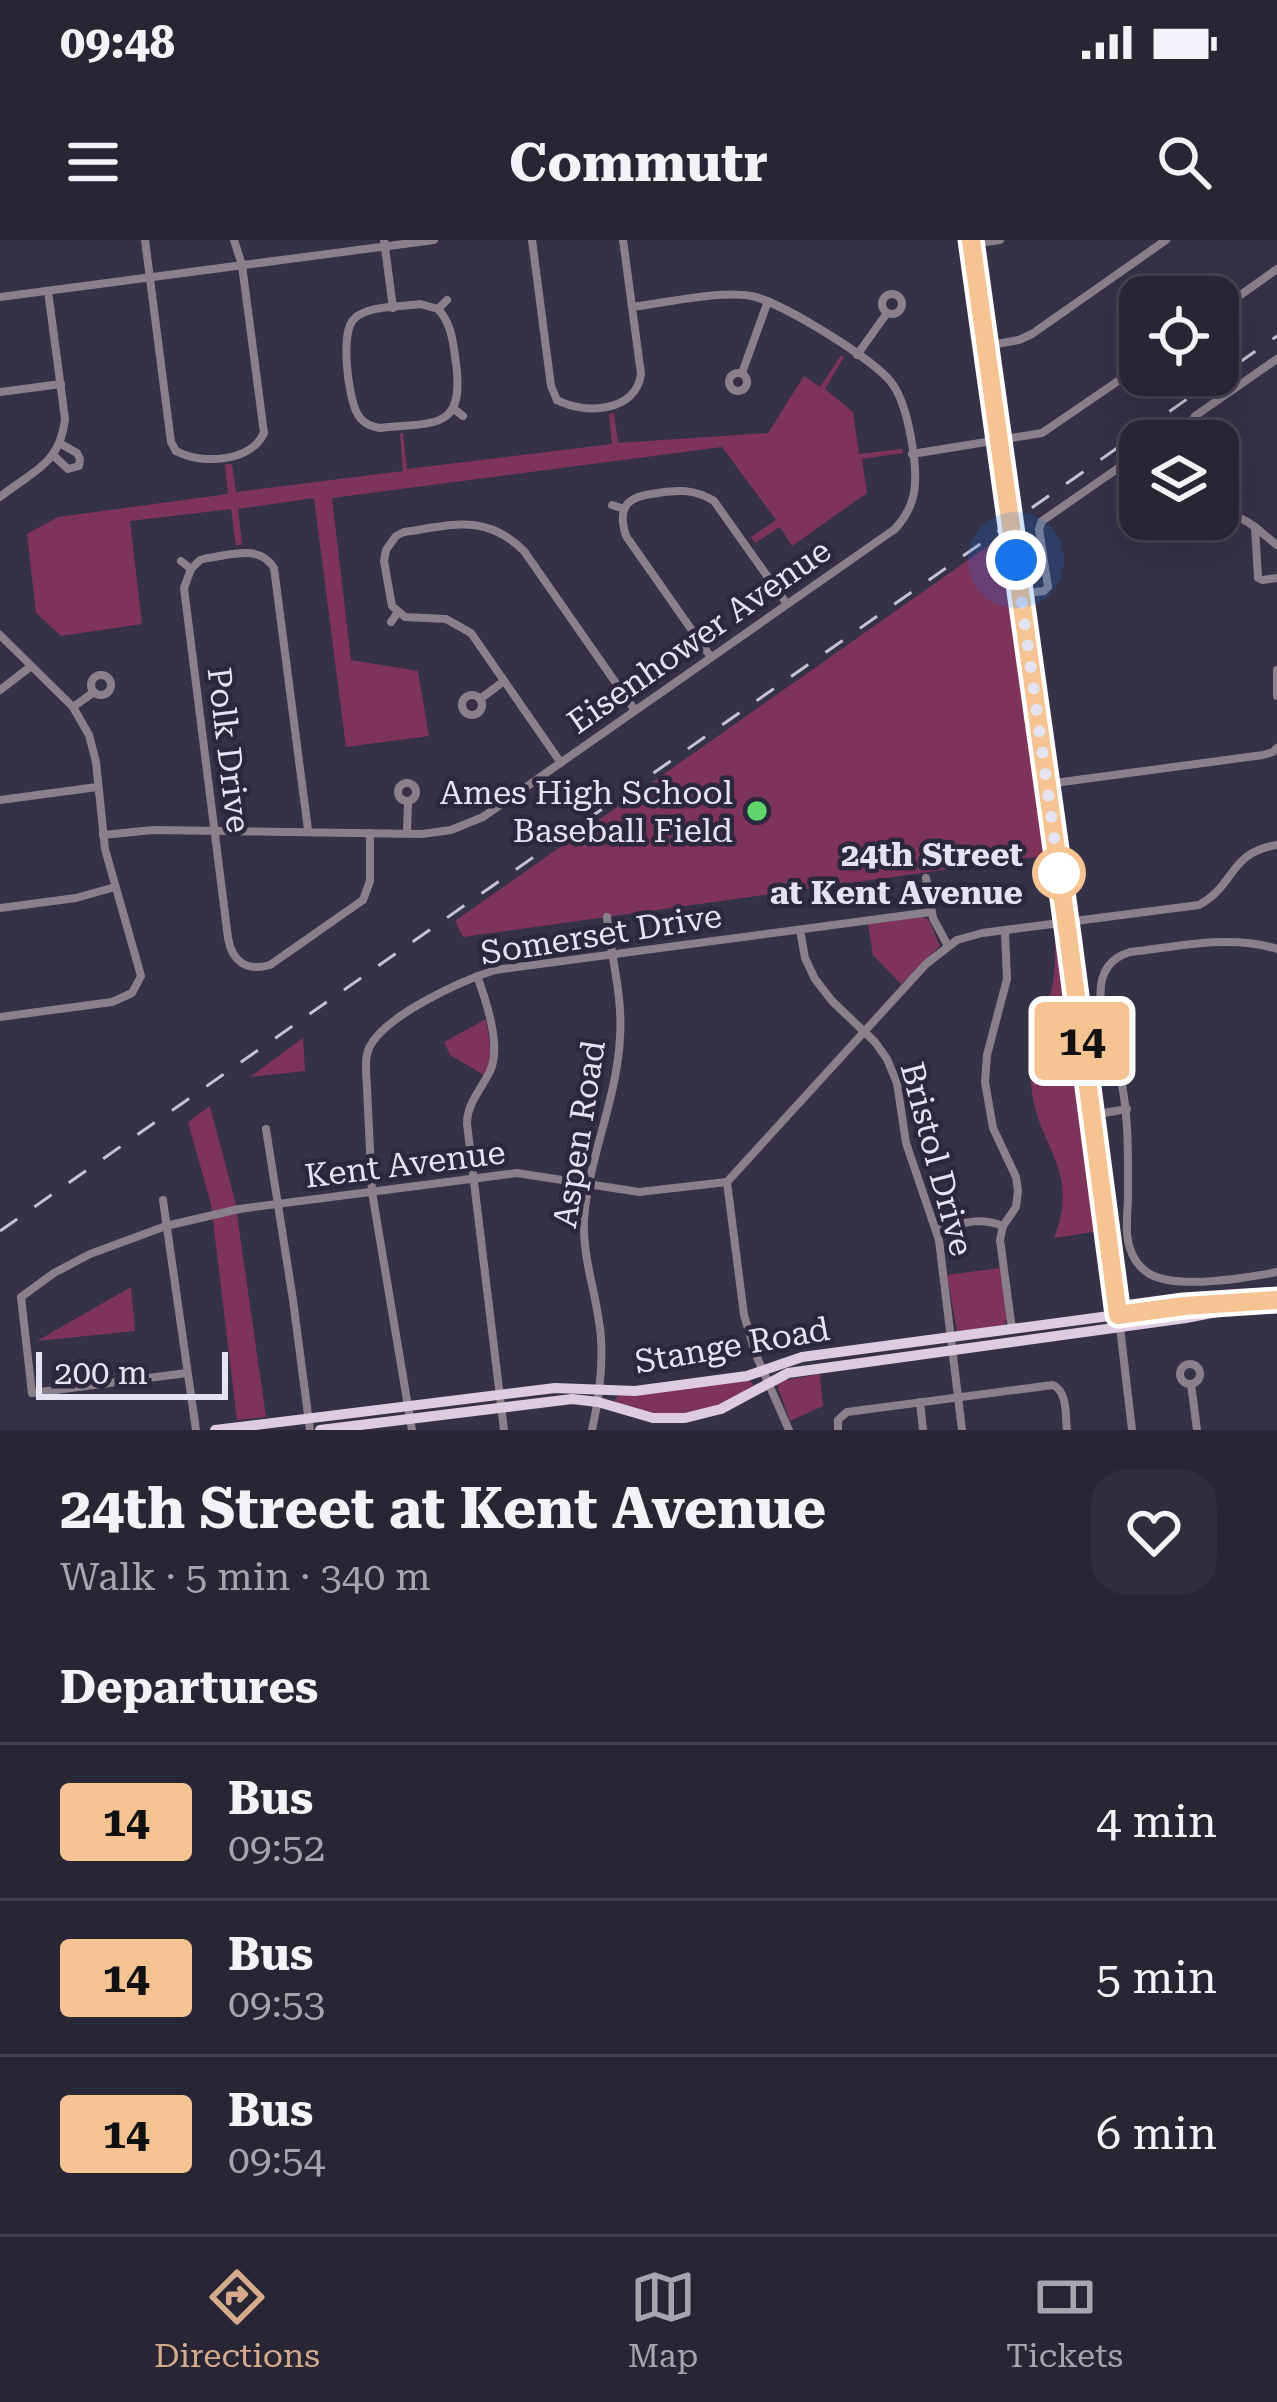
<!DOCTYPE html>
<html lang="en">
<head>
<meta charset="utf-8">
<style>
  body { margin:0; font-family:"Roboto Serif",serif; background:#302d3d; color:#f1f3f6; height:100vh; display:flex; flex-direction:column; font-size:45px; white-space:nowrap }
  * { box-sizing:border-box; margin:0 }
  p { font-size:39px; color:#a5a5ad }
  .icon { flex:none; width:66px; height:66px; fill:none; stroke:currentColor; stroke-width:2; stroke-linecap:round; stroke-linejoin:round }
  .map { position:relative; height:1190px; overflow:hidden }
  .sheet { display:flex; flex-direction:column; background:#282535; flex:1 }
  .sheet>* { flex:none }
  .badge { padding:0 24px; border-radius:9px; font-size:42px; line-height:78px }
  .controls { position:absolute; left:1119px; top:36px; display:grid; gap:24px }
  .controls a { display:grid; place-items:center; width:120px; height:120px; border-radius:24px; background:#282535; box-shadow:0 12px 48px #0002,0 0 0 3px #444250; font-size:60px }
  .scale { position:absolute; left:36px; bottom:30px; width:192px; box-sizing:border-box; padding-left:12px; border:6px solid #e5e3f1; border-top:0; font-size:33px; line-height:42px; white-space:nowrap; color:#e5e3f1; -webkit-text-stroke:9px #2b273c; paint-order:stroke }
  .you { position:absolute; width:60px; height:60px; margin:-30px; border:9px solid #fff; border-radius:50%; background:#1a73e8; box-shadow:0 0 0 18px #1a73e833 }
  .map>.badge { position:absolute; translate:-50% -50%; box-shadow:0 0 0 6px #fff }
  h2 { padding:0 60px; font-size:45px; line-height:108px }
  .round { display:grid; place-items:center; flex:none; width:126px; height:126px; border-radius:36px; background:#302d3d }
  .summary { display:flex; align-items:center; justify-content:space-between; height:204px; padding:0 60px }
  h1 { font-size:57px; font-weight:700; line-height:90px }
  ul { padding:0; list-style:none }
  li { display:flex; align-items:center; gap:36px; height:156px; padding:0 60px; border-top:3px solid #444250 }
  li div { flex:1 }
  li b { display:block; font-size:45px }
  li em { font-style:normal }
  li .badge { min-width:132px; font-weight:700; text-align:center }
  .status { display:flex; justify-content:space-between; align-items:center; height:84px; padding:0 60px; background:#282535; direction:ltr }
  .status svg { height:33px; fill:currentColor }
  header { display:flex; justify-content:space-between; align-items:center; height:156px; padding:0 60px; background:#282535; font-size:54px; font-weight:700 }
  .tab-bar { display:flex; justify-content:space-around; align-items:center; height:168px; border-top:3px solid #444250; background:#282535; font-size:33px; color:#a5a5ad }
  .tab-bar a { display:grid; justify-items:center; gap:6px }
  .tab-bar .current { color:#d6ab8b }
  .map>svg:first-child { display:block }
  .green { fill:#7e345a }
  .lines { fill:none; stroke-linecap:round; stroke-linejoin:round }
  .minor { stroke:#89808a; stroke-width:8 }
  .major { stroke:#ddcce0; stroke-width:10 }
  .rail { stroke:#c5c2d2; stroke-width:3; stroke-dasharray:21 21; stroke-linecap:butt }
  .line-casing { stroke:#fff; stroke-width:27 }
  .line { stroke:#f6c492; stroke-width:18 }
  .walk { stroke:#e5e3f1; stroke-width:12; stroke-dasharray:0 21.6 }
  .poi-dot { fill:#5fd56b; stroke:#2b273c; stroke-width:4.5 }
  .stop-dot { fill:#fff; stroke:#f6c492; stroke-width:6 }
  .labels { text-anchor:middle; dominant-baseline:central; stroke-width:9; stroke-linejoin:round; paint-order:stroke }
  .street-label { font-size:33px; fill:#e5e3f1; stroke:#2b273c }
  .poi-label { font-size:33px; fill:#e5e3f1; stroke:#2b273c; text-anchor:end }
  .stop-label { font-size:33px; font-weight:bold; fill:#e5e3f1; stroke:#2b273c; text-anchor:end }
</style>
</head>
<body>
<div class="status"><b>09:48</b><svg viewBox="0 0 49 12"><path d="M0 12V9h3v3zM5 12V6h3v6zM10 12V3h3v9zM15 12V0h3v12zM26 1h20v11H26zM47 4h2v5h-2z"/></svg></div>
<header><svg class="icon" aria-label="menu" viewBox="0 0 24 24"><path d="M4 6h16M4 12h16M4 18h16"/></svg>Commutr<svg class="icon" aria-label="search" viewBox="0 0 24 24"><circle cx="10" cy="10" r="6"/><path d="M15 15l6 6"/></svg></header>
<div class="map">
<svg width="1277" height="1190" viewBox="0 0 1277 1190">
  <rect width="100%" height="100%" fill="#353147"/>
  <g class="green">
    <polygon points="841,115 844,117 825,149 853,172 859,214 902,209 903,213 862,219 867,253 792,306 780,287 755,303 751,297 776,280 722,207 332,258 351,420 418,431 429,496 346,507 314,258 238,269 242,304 236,306 231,269 130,281 142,384 61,396 36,373 27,294 58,277 228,254 225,224 232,224 236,252 403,231 400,194 403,193 407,229 612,204 609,174 614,173 618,203 768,193 804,136 820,147"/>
    <polygon points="1005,294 1050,615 463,697 455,681"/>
    <polygon points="922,677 929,680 940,706 901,744 873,715 868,684"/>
    <path d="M 1060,693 L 1100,991 L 1054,998 C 1082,927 1035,906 1031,843 C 1029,808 1048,775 1053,741 C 1056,726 1055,709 1055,694 Z"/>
    <polygon points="486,779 492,818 484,835 450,815 444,802"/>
    <polygon points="303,798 305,831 250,837"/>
    <polygon points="210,866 235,961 266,1177 237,1180 211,964 188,882"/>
    <polygon points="1000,1028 1007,1079 1004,1087 957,1091 947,1035"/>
    <polygon points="131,1047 135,1091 37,1101"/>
    <polygon points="820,1134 823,1166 790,1181 777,1145 784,1138 786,1140"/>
    <path d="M 749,1140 L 754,1145 C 714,1177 659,1183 614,1161 L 618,1156 Z"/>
  </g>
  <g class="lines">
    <g class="minor">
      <polyline points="145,0 171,202 176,211"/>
      <polyline points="384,0 393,68"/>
      <polyline points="532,0 551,146 557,160"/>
      <polyline points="971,4 1000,0"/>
      <circle cx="892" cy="64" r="10"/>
      <polyline points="0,57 434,0"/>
      <path d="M 420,64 L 438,69 C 452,84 453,103 456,123 C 465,191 435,182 380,188 C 370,186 362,183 357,173 C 348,156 340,92 354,79 C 368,65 401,67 420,64 Z"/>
      <polyline points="438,69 447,60"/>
      <polyline points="1218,71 1277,29"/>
      <polyline points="986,106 1019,100 1032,94 1166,0"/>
      <polyline points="857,115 887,73"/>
      <circle cx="738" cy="142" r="9"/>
      <polyline points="742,133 768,61"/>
      <polyline points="0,152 61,144"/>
      <path d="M 557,160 C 585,175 636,172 641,134 L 623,0"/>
      <polyline points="454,169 463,176"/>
      <polyline points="1187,201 1190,184 1195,176 1277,119"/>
      <path d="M 176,211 C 202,225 251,222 264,193 L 242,25 L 234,0"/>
      <polyline points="912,214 1042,193 1140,126"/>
      <polyline points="53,215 68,229 79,226 80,219 77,213 61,204"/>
      <path d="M 0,257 C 32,231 60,225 65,179 L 48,51"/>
      <polyline points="612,265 624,269"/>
      <path d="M 1218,274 C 1247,275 1255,288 1277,305"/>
      <polyline points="1176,279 1176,288 1181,293 1200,288 1204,279"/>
      <polyline points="1255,287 1258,338 1262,340 1277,338"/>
      <polyline points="181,321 191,329"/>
      <path d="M 191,329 L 184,348 L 228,698 C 232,721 246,732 270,725 L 363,660 L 370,641 L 370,593"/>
      <path d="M 191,329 L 200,320 L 207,318 C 232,315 259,304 274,328 L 308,590"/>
      <polyline points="1020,354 1044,351 1048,347 1039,289 1042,281 1140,213"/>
      <polyline points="391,382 398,372"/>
      <polyline points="0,395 73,467 89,495 96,522 105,609 141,736 132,753 112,762 0,777"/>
      <path d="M 710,416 L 626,296 C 616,265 629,256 658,253 C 680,250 695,249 714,261 L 787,364"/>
      <polyline points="1277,430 1277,456"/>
      <circle cx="101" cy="445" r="10"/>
      <polyline points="0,450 30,427"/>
      <circle cx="472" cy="465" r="10"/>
      <polyline points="480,459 504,441"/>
      <polyline points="73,467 94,452"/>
      <path d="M 561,523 L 471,393 L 446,379 L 405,377 L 392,366 L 384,321 L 386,310 L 396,296 L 404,292 C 452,285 486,273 524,311 L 634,469"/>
      <circle cx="407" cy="552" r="9"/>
      <polyline points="1047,544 1263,515 1273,512 1277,508"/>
      <polyline points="0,560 97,547"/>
      <polyline points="407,593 408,562"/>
      <path d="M 103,595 L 153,590 L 422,594 L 451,590 L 483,577 L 895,289 C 904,279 910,270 913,257 C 920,231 908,163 891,142 C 873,119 780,61 751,56 C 720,50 665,63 632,67"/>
      <polyline points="926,638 933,678 948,706"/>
      <polyline points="0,668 76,658 115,647"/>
      <polyline points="800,690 805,718 815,739 832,761 875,802 887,819 897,843 906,903 939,1000 962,1190"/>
      <polyline points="1005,691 1007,739 987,815 985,842 993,888 1016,937 1018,951 1016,967 1003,986 1000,1000 1012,1089"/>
      <path d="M 1277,709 C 1230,694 1178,707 1130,712 C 1076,728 1111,798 1120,835 C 1129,875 1128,915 1128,956 C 1128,973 1124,995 1131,1011 C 1134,1020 1141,1028 1148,1033 C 1175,1050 1246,1038 1277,1032"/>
      <path d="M 477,736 C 486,760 502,807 490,831 C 481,850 467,863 467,884 L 504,1190"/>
      <polyline points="1092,875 1127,869"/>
      <polyline points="266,889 293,1060 310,1190"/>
      <polyline points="727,942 744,1075 756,1115 789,1190"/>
      <polyline points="163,960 196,1190"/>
      <path d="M 936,990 C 962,984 977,976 1003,986"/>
      <polyline points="1120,1087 1132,1190"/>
      <circle cx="1190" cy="1134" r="10"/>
      <path d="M 187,1133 L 32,1153 L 21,1057 L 54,1033 L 90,1014 L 166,986 L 239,969 L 517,933 L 639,952 L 727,942 L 926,724 L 957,700 L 982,693 L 1199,665 C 1235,646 1229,612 1277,605"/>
      <polyline points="1191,1144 1197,1190"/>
      <polyline points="920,1162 923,1190"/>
      <path d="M 412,1190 L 372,952 L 366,828 C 366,820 366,816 369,808 C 385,775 461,741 495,730 L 931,672"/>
      <path d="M 592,1190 C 599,1159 603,1129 601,1098 C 598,1057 582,1020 584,979 C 588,919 617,860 620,797 C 623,758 611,716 607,677"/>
      <path d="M 838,1190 L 838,1180 L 847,1172 L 1053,1145 C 1068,1152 1065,1175 1067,1190"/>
    </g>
    <g class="major">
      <polyline points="970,0 1068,695 1120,1087"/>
      <polyline points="215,1190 555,1148 635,1151 747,1136 802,1117 1184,1066 1259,1063"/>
      <polyline points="320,1190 572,1159 598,1162 653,1178 685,1178 721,1169 788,1133 1186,1078 1227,1070"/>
    </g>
    <polyline class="rail" points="0,991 1277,96"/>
  </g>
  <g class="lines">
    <defs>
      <polyline id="line" points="971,0 1068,695 1118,1075 1184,1066 1277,1060"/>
    </defs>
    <use href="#line" class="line-casing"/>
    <use href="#line" class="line"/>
    <polyline class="walk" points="1016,320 1059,633"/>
  </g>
  <circle class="poi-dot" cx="757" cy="571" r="12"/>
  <circle class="stop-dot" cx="1059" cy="633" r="24"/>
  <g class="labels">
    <g class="street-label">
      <text transform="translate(699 396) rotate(-35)">Eisenhower Avenue</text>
      <text transform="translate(229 510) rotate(83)">Polk Drive</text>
      <text transform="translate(601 694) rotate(-9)">Somerset Drive</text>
      <text transform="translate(579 894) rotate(-81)">Aspen Road</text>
      <text transform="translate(937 919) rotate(75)">Bristol Drive</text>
      <text transform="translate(405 924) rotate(-7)">Kent Avenue</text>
      <text transform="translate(732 1105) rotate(-10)">Stange Road</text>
    </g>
    <g class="poi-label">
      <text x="733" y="552">Ames High School<tspan x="733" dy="38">Baseball Field</tspan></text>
    </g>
    <g class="stop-label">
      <text x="1023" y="614">24th Street<tspan x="1023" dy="38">at Kent Avenue</tspan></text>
    </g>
  </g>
</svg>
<div class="controls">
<a><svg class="icon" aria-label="locate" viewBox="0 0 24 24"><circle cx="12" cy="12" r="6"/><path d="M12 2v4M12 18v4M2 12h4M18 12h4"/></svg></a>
<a><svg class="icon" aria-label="layers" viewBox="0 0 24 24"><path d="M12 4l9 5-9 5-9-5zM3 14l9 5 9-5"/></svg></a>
</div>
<div class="scale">200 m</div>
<div class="you" style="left:1016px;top:320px"></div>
<b class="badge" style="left:1082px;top:801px;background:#f6c492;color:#111">14</b>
</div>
<section class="sheet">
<div class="summary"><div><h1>24th Street at Kent Avenue</h1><p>Walk · 5 min · 340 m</p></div><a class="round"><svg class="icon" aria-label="heart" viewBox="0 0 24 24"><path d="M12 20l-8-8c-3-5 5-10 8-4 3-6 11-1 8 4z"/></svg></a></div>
<h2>Departures</h2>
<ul>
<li><span class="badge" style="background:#f6c492;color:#111">14</span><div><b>Bus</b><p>09:52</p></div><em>4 min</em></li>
<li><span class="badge" style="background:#f6c492;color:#111">14</span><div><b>Bus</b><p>09:53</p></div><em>5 min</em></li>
<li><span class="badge" style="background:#f6c492;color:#111">14</span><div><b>Bus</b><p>09:54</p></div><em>6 min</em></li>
</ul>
</section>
<nav class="tab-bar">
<a class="current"><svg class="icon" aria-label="directions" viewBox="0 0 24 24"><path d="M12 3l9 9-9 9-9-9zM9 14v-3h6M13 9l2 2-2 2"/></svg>Directions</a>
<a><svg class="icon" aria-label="map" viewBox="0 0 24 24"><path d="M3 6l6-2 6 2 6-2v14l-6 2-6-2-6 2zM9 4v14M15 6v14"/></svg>Map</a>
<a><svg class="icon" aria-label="tickets" viewBox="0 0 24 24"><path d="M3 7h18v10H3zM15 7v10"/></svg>Tickets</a>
</nav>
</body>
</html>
